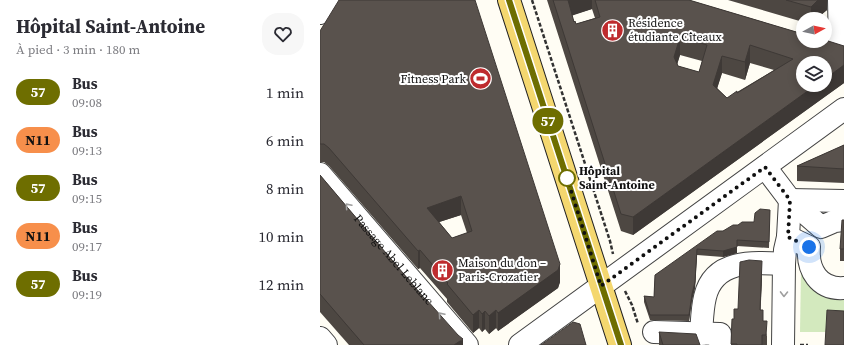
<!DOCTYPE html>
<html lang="fr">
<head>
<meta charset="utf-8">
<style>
  body { margin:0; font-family:"Source Serif 4",serif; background:#f7f7f7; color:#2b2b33; height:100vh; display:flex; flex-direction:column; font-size:15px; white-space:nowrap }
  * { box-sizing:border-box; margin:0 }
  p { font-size:13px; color:#7c7c81 }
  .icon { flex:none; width:22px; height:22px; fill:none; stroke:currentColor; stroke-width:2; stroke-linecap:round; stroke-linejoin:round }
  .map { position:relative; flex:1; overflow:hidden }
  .panel { display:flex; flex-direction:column; background:#fff; width:320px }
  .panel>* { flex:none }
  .badge { padding:0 8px; border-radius:13px; font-size:14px; line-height:26px }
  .needle { width:26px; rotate:82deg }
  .tools { position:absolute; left:476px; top:12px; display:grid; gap:8px }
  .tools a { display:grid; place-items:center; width:36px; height:36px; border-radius:50%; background:#fff; box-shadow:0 2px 10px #0003; font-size:20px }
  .you { position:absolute; width:20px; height:20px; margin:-10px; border:3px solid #fff; border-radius:50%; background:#1a73e8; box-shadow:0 0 0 6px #1a73e833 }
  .map>.badge { position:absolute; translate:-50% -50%; box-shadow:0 0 0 2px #fff }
  .round { display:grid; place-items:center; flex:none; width:42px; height:42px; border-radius:16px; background:#f7f7f7 }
  .overview { display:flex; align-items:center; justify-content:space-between; height:68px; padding:0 16px }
  h1 { font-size:19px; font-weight:700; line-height:30px }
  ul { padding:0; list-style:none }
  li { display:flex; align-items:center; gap:12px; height:48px; padding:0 16px }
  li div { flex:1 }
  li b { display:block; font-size:15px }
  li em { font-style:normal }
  li .badge { min-width:44px; font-weight:700; text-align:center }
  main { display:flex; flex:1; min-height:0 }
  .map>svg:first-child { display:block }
  .green { fill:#d3e9be }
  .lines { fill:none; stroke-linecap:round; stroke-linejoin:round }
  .minor-casing { stroke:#434343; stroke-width:24 }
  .major-casing { stroke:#212121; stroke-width:24 }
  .path { stroke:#323232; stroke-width:2.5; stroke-dasharray:4 2; stroke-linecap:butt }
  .minor { stroke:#fff; stroke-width:22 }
  .major { stroke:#f4d76f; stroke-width:22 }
  .wall { fill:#4d4742; fill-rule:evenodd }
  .shaded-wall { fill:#3e3936 }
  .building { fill:#59524d; stroke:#3e3936; fill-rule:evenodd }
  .oneway { stroke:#9f9f9f }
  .line-casing { stroke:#fff; stroke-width:9 }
  .line { stroke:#6e6e00; stroke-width:6 }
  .walk { stroke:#101010; stroke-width:4; stroke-dasharray:0 7.2 }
  .stop-dot { fill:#fff; stroke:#6e6e00; stroke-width:2 }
  .labels { text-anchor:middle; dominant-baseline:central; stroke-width:4; stroke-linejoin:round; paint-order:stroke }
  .poi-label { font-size:12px; fill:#101010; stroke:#fff; text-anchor:start }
  .stop-label { font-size:12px; font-weight:bold; fill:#101010; stroke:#fff; text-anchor:start }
  .street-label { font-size:12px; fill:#101010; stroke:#fff }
</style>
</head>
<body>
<main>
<section class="panel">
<div class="overview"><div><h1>Hôpital Saint-Antoine</h1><p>À pied · 3 min · 180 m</p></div><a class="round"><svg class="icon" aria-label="heart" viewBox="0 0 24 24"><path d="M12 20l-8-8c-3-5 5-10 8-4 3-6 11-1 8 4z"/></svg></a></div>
<ul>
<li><span class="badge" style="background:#6e6e00;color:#fff">57</span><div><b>Bus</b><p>09:08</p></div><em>1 min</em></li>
<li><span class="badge" style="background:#f78f4b;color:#111">N11</span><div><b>Bus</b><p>09:13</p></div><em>6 min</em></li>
<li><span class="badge" style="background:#6e6e00;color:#fff">57</span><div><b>Bus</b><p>09:15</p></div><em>8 min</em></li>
<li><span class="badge" style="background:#f78f4b;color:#111">N11</span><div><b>Bus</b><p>09:17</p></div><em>10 min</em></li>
<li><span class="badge" style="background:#6e6e00;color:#fff">57</span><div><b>Bus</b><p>09:19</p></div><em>12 min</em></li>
</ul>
</section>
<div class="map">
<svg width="524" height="345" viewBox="0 0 524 345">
  <rect width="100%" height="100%" fill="#fffdf4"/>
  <polygon class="green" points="481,270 524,295 524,332 480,332"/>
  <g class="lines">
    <defs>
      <g id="minor">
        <polyline points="519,0 520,48"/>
        <polyline points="0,13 8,0"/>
        <polyline points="445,167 470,200 501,227 515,221 524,220"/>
        <path id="s1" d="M 0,174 L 147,345"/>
        <polyline points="470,200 524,201"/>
        <path d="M 468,237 L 489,247 C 487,270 499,290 524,288"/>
        <polyline points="334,332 400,334 400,345"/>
        <path d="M 381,334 C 382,322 382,309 385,297 C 394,259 433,262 464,264"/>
        <polyline points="0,338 6,345"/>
        <polyline points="200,345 524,109"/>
        <polyline points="463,345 464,264 465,250 468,237 470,200"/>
      </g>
      <polyline id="major" points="189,0 300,345"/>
    </defs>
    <use href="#minor" class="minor-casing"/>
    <use href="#major" class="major-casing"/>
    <g class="path">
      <polyline points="212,0 290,241 293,254"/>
      <polyline points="305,291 312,305 318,324"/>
      <polyline points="480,345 488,345"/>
    </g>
    <use href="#minor" class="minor"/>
    <use href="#major" class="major"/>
  </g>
  <g class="wall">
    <path d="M 227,0 L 369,0 L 524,46 L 524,83 L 313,235 L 301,231 ZM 272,9 L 275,18 L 256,24 L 254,22 L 252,15 ZM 360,55 L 382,61 L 379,72 L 358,66 L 357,64 ZM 430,63 L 454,70 L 407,98 L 397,88 L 402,73 L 425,80 Z"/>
    <polygon points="408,0 507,0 507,10 496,19 483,19 483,22"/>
    <path d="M 0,31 L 240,282 L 238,288 L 178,331 L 176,328 L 169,334 L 165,329 L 162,332 L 159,328 L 153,333 L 127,302 L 127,299 L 100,268 L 98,269 L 9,166 L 4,162 L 0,162 ZM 141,215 L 147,233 L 132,238 L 119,222 Z"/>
    <polygon points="524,145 524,183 477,181 477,166"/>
    <polygon points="0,175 143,345 29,345 0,312"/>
    <polygon points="450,210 449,248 417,246 417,253 403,257 377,255 375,288 372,300 369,321 330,320 324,302 324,296 334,297 335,275 403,231 418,225 434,222"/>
    <polygon points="524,220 524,261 520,261 520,249"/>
    <polygon points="442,277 440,310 447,336 447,345 411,345 412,319 414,319 418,309"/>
    <polygon points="339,332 380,345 339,345"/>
  </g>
  <g class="shaded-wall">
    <polygon points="248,0 272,0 272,9 248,17"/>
    <polygon points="498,0 507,0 507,10 496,19 491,19 491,7"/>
    <polygon points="360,37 360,55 354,75 354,57"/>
    <polygon points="430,45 430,63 425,80 425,62"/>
    <polygon points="402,56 402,73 393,102 393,85"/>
    <polygon points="524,65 524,83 313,235 313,217 496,85 505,85 505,79"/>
    <polygon points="141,196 141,215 107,226 107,208"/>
    <polygon points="417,240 417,253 403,257 403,251"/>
    <polygon points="377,249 375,288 372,300 369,321 369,315"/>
    <polygon points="100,250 100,268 98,269 98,251"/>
    <polygon points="442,261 442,277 440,326 440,310"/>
    <polygon points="240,264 240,282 238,288 178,331 178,313"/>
    <polygon points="159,310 159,328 153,333 153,315"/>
    <polygon points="176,310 176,328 169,334 169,316"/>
    <polygon points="165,311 165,329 162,332 162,314"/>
    <polygon points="143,339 143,345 134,345"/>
  </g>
  <g class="building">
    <path d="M 19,0 L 155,0 L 240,264 L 238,270 L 178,313 L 176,310 L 169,316 L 165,311 L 162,314 L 159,310 L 153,315 L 127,284 L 128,283 L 100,250 L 98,251 L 9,148 L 4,144 L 0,144 L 0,31 ZM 141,196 L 152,231 L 132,238 L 107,208 Z"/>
    <path d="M 233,0 L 248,0 L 254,22 L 255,21 L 256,24 L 280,17 L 275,0 L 369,0 L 483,34 L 483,41 L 505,41 L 505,40 L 524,46 L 524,65 L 505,79 L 505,63 L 483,63 L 483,85 L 496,85 L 313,217 L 301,214 ZM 360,37 L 387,45 L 379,72 L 358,66 L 354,57 ZM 430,45 L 473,59 L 417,93 L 417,91 L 407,98 L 393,85 L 402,56 L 425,62 Z"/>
    <polygon points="466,0 498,0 491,7"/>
    <polygon points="524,145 524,169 477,166"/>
    <polygon points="0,175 105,299 106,299 138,335 143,339 134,345 44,345 0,294"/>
    <polygon points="440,209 450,210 449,242 417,240 417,247 403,251 377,249 375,282 372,294 369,315 330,315 324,296 334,297 335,275 397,231 403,231 413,225 418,225 422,222 434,222 435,213"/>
    <polygon points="522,220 524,220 524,249 520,249"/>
    <polygon points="429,260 442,261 440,310 443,310 443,321 447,321 446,335 442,335 442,345 417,345 417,344 411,344 412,319 414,319 414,309 418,309 420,262"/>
    <polygon points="507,310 524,311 524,345 505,345"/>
    <polygon points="253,322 260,324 266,345 221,345"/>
    <polygon points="339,332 376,334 380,345 343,345"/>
  </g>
  <defs><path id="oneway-chevron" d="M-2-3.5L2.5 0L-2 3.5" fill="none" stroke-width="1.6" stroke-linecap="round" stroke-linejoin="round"/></defs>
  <g class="oneway">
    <use href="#oneway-chevron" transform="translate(28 206) rotate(-131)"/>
    <use href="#oneway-chevron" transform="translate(464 294) rotate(91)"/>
    <use href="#oneway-chevron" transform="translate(121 315) rotate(-131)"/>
  </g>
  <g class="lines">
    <defs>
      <polyline id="line" points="189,0 301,345"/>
    </defs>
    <use href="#line" class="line-casing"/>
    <use href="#line" class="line"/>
    <polyline class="walk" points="247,178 281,286 445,167 470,200 468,237 489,247"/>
  </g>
  <defs>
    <symbol id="building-disc" viewBox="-11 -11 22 22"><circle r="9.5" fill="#be2b2e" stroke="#fff"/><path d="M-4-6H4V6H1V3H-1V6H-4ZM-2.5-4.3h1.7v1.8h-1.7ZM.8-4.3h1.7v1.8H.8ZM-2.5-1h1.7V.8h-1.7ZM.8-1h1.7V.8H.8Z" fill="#fff"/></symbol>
    <symbol id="stadium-disc" viewBox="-11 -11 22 22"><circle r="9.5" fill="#be2b2e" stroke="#fff"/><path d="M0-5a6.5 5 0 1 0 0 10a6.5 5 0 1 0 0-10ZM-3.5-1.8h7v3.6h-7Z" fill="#fff"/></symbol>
  </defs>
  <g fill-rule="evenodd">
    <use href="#building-disc" x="280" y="18" width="25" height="25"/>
    <use href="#stadium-disc" x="148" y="66" width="25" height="25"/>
    <use href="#building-disc" x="110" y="258" width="25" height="25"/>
  </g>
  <circle class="stop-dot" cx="247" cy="178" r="8"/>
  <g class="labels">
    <g class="poi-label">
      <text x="308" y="23">Résidence<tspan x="308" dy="14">étudiante Cîteaux</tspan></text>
      <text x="146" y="79" text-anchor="end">Fitness Park</text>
      <text x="138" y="263">Maison du don –<tspan x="138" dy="14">Paris-Crozatier</tspan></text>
    </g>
    <g class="stop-label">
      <text x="259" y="171">Hôpital<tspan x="259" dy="14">Saint-Antoine</tspan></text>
    </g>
    <g class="street-label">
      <text stroke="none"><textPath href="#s1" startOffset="113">Passage Abel Leblanc</textPath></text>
    </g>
  </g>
</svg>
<div class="tools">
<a><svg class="needle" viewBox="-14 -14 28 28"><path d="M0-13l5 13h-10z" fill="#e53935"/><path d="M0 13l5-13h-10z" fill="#7c7c81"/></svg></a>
<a><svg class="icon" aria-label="layers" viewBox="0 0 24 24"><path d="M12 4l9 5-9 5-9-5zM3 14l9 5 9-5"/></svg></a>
</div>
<div class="you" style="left:489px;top:247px"></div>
<b class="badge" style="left:228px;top:121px;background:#6e6e00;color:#fff">57</b>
</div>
</main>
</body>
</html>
